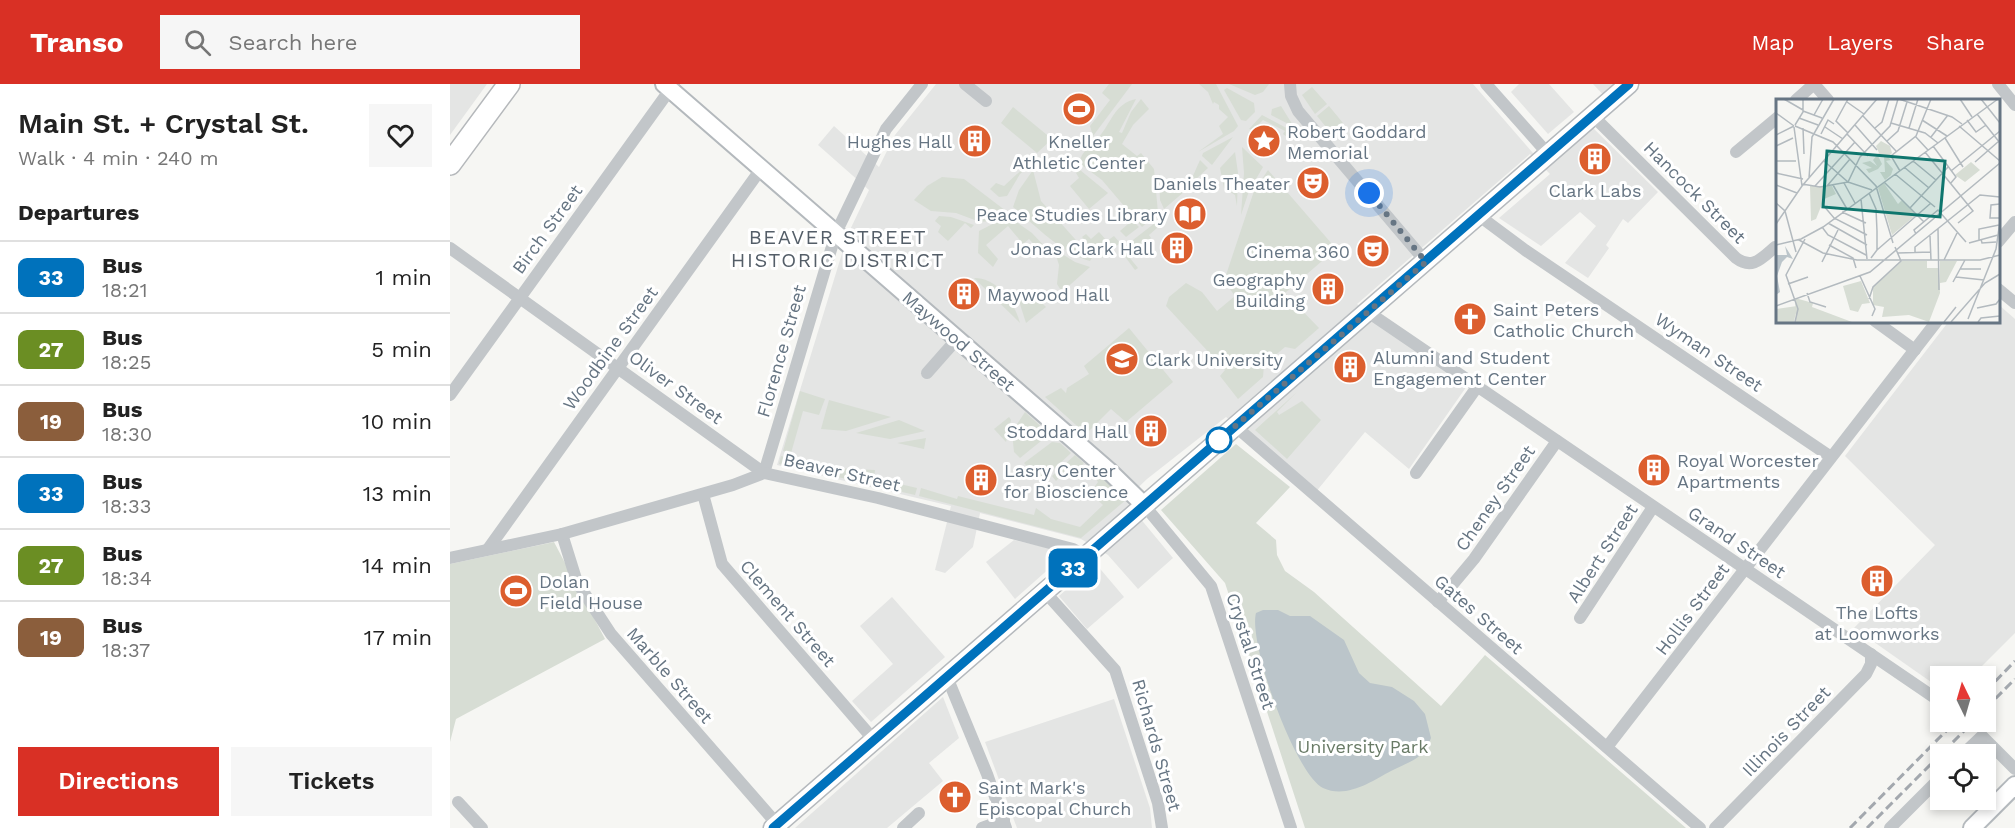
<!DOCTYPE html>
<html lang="en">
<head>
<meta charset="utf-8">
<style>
  body { margin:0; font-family:"Work Sans",sans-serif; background:#f6f6f6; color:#222; height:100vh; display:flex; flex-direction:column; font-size:22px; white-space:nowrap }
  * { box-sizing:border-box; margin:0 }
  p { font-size:20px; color:#767676 }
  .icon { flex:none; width:33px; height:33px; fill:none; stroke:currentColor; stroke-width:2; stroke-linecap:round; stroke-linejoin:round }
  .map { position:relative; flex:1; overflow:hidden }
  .details { display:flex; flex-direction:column; background:#fff; width:450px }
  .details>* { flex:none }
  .badge { padding:0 12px; border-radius:9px; font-size:21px; line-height:39px }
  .needle { width:39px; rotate:355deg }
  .fabs { position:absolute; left:1480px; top:582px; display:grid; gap:12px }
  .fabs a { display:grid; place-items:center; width:66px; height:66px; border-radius:0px; background:#fff; box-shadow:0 3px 9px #0003; font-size:30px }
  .you { position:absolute; width:30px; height:30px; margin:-15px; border:4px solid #fff; border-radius:50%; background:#1a73e8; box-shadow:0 0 0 9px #1a73e833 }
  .map>.badge { position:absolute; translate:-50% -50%; box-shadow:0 0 0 3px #fff }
  h2 { padding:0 18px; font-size:22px; line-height:54px }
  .round { display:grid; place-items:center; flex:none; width:63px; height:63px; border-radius:0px; background:#f6f6f6 }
  .head { display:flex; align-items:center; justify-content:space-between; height:102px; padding:0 18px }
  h1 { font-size:28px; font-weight:600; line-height:45px }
  .button { display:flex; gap:12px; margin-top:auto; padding:12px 18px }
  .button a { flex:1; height:69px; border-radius:0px; background:#d93025; color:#fff; font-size:24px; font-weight:600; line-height:69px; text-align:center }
  .button a+a { background:#f6f6f6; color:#222 }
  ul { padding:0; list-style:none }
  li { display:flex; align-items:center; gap:18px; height:72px; padding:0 18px; border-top:2px solid #e0e0e0 }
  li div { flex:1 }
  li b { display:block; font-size:22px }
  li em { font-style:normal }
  li .badge { min-width:66px; font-weight:700; text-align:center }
  header { display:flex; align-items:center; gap:36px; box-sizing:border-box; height:84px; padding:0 30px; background:#d93025; color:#fff }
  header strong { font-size:28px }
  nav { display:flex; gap:33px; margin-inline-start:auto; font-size:21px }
  .search { width:420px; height:54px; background:#f6f6f6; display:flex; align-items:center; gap:15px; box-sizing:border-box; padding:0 21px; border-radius:0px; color:#767676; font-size:22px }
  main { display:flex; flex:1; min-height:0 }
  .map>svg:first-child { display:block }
  .built { fill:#e4e5e4 }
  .green { fill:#d7ddd4 }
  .water { fill:#bbc5ca }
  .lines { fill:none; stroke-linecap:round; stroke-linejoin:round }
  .secondary-casing { stroke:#b4b9bd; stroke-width:20 }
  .primary-casing { stroke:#b5b9bd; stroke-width:21 }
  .highway-casing { stroke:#b5b8bb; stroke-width:24 }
  .street { stroke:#c2c6c9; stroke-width:12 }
  .secondary { stroke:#fff; stroke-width:16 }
  .primary { stroke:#fff; stroke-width:18 }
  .highway { stroke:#fff; stroke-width:21 }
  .rail { stroke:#a3a8ae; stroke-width:3; stroke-dasharray:9 4.5; stroke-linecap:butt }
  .line-casing { stroke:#fff; stroke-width:14 }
  .line { stroke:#0072bc; stroke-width:9 }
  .walk { stroke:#667583; stroke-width:6; stroke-dasharray:0 10.8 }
  .stop-dot { fill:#fff; stroke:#0072bc; stroke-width:3 }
  .labels { text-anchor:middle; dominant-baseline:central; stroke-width:6; stroke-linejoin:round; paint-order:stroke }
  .poi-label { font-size:18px; fill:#667583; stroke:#fff; text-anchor:start }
  .street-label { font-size:18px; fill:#667583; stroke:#fff }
  .park-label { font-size:18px; fill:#687a65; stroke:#fff }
  .neighbourhood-label { font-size:20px; letter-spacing:1.5px; fill:#545e68; stroke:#fff }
  .inset-road { fill:none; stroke:#b3babf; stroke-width:1.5 }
  .view { fill:#0f766e; fill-opacity:0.15; stroke:#0f766e; stroke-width:3 }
  .inset-edge { fill:none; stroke:#667583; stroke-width:3 }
</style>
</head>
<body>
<header>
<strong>Transo</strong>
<div class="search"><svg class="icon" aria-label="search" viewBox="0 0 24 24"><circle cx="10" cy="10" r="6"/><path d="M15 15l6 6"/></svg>Search here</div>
<nav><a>Map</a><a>Layers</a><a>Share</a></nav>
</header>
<main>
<section class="details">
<div class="head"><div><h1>Main St. + Crystal St.</h1><p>Walk · 4 min · 240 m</p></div><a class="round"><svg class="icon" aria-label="heart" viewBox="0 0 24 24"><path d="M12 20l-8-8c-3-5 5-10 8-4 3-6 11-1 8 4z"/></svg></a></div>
<h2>Departures</h2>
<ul>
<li><span class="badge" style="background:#0072bc;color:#fff">33</span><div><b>Bus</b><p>18:21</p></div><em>1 min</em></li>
<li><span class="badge" style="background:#6b8e23;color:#fff">27</span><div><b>Bus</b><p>18:25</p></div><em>5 min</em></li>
<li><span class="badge" style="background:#8b5e3c;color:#fff">19</span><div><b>Bus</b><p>18:30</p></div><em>10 min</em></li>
<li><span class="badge" style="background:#0072bc;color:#fff">33</span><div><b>Bus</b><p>18:33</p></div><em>13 min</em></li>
<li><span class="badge" style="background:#6b8e23;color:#fff">27</span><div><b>Bus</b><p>18:34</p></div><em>14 min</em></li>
<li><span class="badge" style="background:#8b5e3c;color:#fff">19</span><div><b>Bus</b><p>18:37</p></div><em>17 min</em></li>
</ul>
<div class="button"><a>Directions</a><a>Tickets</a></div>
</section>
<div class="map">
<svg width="1565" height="744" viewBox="0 0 1565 744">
  <rect width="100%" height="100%" fill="#f6f6f3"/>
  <g class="built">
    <polygon points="0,0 37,0 0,51"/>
    <polygon points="486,0 1023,0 1089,76 1158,16 1143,0 1181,0 1138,39 1208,108 1178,139 1173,135 1156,161 1159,164 1138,194 1115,179 1146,142 1130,128 1091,162 1049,134 1100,90 1080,70 907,220 1019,299 959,385 915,348 865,409 776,333 697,395 675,416 723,474 688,505 658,471 631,455 530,429 523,463 495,489 485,486 501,422 327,381 398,150 419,106 368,61 384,42 429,83 445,51"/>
    <polygon points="1069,0 1099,0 1124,28 1098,50 1061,8"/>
    <polygon points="1549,221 1565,235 1565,549 1522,592 1491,592 1491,605 1404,544 1485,461 1395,372 1499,237 1548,237"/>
    <polygon points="564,456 603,465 611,474 565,515 536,478"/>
    <polygon points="646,480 674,513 637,545 609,512"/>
    <polygon points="442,513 495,573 421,638 402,617 443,580 410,542"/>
    <polygon points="493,613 509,654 479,679 493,697 437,744 345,744"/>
    <polygon points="664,615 700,724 702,744 567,744 535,658"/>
  </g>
  <g class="green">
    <polygon points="659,0 682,0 643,52 640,42 660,16 652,9"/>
    <polygon points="749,0 766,0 788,42 784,47 748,68 773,50 769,42 778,33 769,25 769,21 764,18 763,20 758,8"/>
    <polygon points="779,0 819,0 813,8 805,11"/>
    <polygon points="862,3 877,20 865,30 852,11"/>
    <polygon points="777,4 804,19 805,28 796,37 791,36 774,6"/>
    <path d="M 691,15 L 699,25 L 683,41 L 672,60 L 687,72 L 691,69 L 704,85 L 708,129 L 692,143 L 652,96 L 629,79 C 632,66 641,63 649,53 C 661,39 665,19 686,15 L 669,48 L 672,49 L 681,28 Z"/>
    <polygon points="831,22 844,43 821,31 822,25"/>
    <polygon points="879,22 893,39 881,49 867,32"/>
    <polygon points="563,23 602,55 587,69 551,39"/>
    <polygon points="812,31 846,49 840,55 833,50 835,47 813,36 803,46 799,45"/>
    <polygon points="783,53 762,81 752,72 753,69"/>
    <polygon points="792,63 813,83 799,107 791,131 794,89"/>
    <polygon points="785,68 788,89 787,122 785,111 774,104 770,84"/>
    <polygon points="750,76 758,84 745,96 742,94"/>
    <polygon points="579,79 580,81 570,90 557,112 549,113 540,105 546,99 554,102"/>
    <path d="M 583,86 L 591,117 L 642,174 L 640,177 C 611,169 586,142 563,123 L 569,106 Z"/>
    <polygon points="630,86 658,109 639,125 620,102 629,94 626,89"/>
    <polygon points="818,86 882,160 876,166 879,171 835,209 869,244 845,265 835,263 814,281 813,293 788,315 770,292 775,286 716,222 719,213 736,199 752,208 767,227 785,212 774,197 804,107"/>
    <polygon points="709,90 717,100 724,94 735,107 714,125 710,116"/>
    <polygon points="492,93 514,95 556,127 539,137 530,138 506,129 481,127 464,116 477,102"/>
    <polygon points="489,132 501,133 524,141 521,144 515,139 498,157 488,148 491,142 485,137"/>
    <polygon points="558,132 582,149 600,168 595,172 579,155 573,160 558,142 536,161 548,175 543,183 528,169 529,147"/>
    <polygon points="684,138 689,143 676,153 670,147 678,140"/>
    <polygon points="705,139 708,143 699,151 701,154 679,173 688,184 685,186 670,166"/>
    <polygon points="649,148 657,157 664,152 670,159 652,174 632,153 636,150 641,155"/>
    <polygon points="604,165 625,178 640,183 612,208 607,200 609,181"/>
    <path d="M 524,194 C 547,194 564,217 570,239 Z"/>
    <polygon points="568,214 588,215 596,223 576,239"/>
    <polygon points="679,244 723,298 676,338 661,325 636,350 595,313 611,304 616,309 617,304 639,290 634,282"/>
    <polygon points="350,307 375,315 369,331 353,327 341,369 333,367"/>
    <polygon points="847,308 827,328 829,331 852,317 871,336 837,375 805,346"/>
    <polygon points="379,316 441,333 396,347 371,345"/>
    <polygon points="575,328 595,346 596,353 570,374 564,368 562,348"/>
    <polygon points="559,333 561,336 556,358 544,345"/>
    <polygon points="449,336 475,347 440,355 406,349"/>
    <polygon points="476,354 474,365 447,359"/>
    <polygon points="602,358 610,359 621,369 591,397 574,379"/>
    <polygon points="786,360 840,403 806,439 826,456 827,471 835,487 864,508 991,622 1035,571 1236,744 855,744 775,499 711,426"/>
    <polygon points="625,371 634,379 623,391 617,385 606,397 602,392"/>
    <polygon points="331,372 356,379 355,386 329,380"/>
    <polygon points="376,380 382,380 382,384 425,386 424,394 467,404 465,411 375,390"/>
    <polygon points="636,381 677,415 631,454 469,412 471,404 507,415 508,412 584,431 586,424 601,435 630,443 653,421 640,409 648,398"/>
    <polygon points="104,458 155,555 6,635 0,658 0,480"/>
  </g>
  <path class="water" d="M 813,526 L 828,526 L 840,532 L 860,532 L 894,556 L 909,589 L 920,599 L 942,603 L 964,617 L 975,630 L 981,654 C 973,676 960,677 941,687 C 922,697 897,715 873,704 C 845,690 798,559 806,529 Z"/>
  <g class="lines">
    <defs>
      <g id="secondary">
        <polyline points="214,0 658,386 694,421"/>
        <polyline points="1522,744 1565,701"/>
      </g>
      <polyline id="primary" points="323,744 1179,0"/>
      <polyline id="highway" points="0,80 59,0"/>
    </defs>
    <use href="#secondary" class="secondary-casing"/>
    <use href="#primary" class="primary-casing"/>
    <use href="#highway" class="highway-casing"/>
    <g class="street">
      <polyline points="515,0 536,17"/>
      <polyline points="840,0 841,12 848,27 976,178"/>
      <polyline points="1036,0 1099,71"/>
      <polyline points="1364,0 1378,16"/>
      <polyline points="1548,0 1565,21"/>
      <polyline points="1346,16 1364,0"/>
      <path d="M 1143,32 L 1286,174 C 1302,186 1311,175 1325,163 L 1328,166"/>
      <polyline points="1286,68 1328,33"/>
      <polyline points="1028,131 1075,166 1381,373"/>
      <polyline points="1548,158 1565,138"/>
      <polyline points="0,164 314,389 386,149 436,45 472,0"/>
      <polyline points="1548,205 1565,219"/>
      <polyline points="918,228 1488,616"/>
      <polyline points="1425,237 1465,266"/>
      <polyline points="477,289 507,255"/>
      <polyline points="0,311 224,0"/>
      <polyline points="785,342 1250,744"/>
      <polyline points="966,389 1027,303"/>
      <polyline points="253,410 272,480 424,656"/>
      <polyline points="694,421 761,502 841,744"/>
      <polyline points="112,450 127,498 161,550 327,740"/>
      <polyline points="38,465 311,85"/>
      <polyline points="0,474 112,450 283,401 314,389 428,414 623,465 636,472"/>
      <polyline points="595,508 665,586 708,719 712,744"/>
      <polyline points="988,518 1024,475 1107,357"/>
      <polyline points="1130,534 1203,423"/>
      <polyline points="497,593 537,690 556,744"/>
      <polyline points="1157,663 1487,237"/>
      <polyline points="1513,670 1532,652 1565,685"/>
      <polyline points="8,718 32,744"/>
      <polyline points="453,744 469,729"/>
      <polyline points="532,744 554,736"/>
      <polyline points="1265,744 1416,590 1421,580 1421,570"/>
      <polyline points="1440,744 1491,693"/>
    </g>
    <use href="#secondary" class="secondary"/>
    <use href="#primary" class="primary"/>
    <use href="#highway" class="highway"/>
    <g class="rail">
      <polyline points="1536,607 1565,577"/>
      <polyline points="1536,624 1565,595"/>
      <polyline points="1400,744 1505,638"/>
      <polyline points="1417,744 1523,638"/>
    </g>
  </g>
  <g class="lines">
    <defs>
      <polyline id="line" points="323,744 1179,0"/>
    </defs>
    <use href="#line" class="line-casing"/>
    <use href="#line" class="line"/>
    <polyline class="walk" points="769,356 976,178 919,109"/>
  </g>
  <defs>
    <symbol id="stadium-disc" viewBox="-11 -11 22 22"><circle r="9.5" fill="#dc5e2e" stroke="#fff"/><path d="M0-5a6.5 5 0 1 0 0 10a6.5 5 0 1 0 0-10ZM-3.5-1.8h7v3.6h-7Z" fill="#fff"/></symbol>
    <symbol id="building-disc" viewBox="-11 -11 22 22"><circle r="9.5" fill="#dc5e2e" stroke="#fff"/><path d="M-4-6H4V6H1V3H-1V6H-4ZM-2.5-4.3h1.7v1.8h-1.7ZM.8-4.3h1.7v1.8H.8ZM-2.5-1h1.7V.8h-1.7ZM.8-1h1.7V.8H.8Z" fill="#fff"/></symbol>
    <symbol id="sight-disc" viewBox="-11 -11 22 22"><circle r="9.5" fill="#dc5e2e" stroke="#fff"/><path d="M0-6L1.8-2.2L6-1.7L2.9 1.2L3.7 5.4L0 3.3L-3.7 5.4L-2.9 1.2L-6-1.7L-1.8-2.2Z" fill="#fff"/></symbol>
    <symbol id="theatre-disc" viewBox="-11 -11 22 22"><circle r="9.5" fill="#dc5e2e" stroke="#fff"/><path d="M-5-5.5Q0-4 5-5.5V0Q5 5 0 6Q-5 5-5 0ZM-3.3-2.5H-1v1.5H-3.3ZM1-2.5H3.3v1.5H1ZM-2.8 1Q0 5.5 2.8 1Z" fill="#fff"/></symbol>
    <symbol id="library-disc" viewBox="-11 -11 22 22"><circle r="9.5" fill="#dc5e2e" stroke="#fff"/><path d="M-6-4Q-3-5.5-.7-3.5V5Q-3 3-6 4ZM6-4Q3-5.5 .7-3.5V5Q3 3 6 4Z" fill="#fff"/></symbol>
    <symbol id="church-disc" viewBox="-11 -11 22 22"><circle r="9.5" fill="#dc5e2e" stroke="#fff"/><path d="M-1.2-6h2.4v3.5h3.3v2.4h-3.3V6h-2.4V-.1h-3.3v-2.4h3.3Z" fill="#fff"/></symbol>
    <symbol id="university-disc" viewBox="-11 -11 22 22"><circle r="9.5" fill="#dc5e2e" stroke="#fff"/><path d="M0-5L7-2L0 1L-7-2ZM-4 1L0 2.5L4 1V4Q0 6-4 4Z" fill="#fff"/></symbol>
  </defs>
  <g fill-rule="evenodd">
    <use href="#stadium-disc" x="610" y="6" width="38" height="38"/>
    <use href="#building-disc" x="506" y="38" width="38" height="38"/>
    <use href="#sight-disc" x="795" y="38" width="38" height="38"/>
    <use href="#building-disc" x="1126" y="56" width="38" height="38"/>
    <use href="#theatre-disc" x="844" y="80" width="38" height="38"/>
    <use href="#library-disc" x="721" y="111" width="38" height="38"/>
    <use href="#building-disc" x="708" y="145" width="38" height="38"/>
    <use href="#theatre-disc" x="904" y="148" width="38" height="38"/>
    <use href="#building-disc" x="859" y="186" width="38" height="38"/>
    <use href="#building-disc" x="495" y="191" width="38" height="38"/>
    <use href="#church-disc" x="1001" y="216" width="38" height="38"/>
    <use href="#university-disc" x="653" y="256" width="38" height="38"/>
    <use href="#building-disc" x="881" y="264" width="38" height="38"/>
    <use href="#building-disc" x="682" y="328" width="38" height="38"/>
    <use href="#building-disc" x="1185" y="367" width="38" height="38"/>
    <use href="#building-disc" x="512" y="377" width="38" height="38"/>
    <use href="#building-disc" x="1408" y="478" width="38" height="38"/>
    <use href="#stadium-disc" x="47" y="488" width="38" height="38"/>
    <use href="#church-disc" x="486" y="694" width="38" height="38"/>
  </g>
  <circle class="stop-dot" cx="769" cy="356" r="12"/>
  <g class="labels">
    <g class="poi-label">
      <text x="837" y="47">Robert Goddard<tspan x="837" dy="21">Memorial</tspan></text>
      <text x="502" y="57" text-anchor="end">Hughes Hall</text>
      <text x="629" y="57" text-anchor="middle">Kneller<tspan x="629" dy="21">Athletic Center</tspan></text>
      <text x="840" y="99" text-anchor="end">Daniels Theater</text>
      <text x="1145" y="106" text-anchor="middle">Clark Labs</text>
      <text x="717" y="130" text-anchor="end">Peace Studies Library</text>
      <text x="704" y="164" text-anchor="end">Jonas Clark Hall</text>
      <text x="900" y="167" text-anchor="end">Cinema 360</text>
      <text x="855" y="195" text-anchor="end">Geography<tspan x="855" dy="21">Building</tspan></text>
      <text x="537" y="210">Maywood Hall</text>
      <text x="1043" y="225">Saint Peters<tspan x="1043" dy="21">Catholic Church</tspan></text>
      <text x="923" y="273">Alumni and Student<tspan x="923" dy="21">Engagement Center</tspan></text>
      <text x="695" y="275">Clark University</text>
      <text x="678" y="347" text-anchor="end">Stoddard Hall</text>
      <text x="1227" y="376">Royal Worcester<tspan x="1227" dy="21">Apartments</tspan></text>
      <text x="554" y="386">Lasry Center<tspan x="554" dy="21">for Bioscience</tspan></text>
      <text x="89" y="497">Dolan<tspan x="89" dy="21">Field House</tspan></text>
      <text x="1427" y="528" text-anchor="middle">The Lofts<tspan x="1427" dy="21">at Loomworks</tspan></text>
      <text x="528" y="703">Saint Mark's<tspan x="528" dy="21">Episcopal Church</tspan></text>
    </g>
    <g class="street-label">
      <text transform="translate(1245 108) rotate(45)">Hancock Street</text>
      <text transform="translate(97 145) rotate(-54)">Birch Street</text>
      <text transform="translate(509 257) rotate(41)">Maywood Street</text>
      <text transform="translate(160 264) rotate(-54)">Woodbine Street</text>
      <text transform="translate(331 267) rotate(-74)">Florence Street</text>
      <text transform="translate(1259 268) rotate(34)">Wyman Street</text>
      <text transform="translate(226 303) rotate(36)">Oliver Street</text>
      <text transform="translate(392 388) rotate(13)">Beaver Street</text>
      <text transform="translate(1045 414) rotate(-55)">Cheney Street</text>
      <text transform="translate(1287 458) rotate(34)">Grand Street</text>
      <text transform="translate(1152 469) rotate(-57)">Albert Street</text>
      <text transform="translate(1242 525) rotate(-53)">Hollis Street</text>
      <text transform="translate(338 529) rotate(49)">Clement Street</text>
      <text transform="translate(1029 530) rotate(41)">Gates Street</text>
      <text transform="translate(801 567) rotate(72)">Crystal Street</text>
      <text transform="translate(220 591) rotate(49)">Marble Street</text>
      <text transform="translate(1336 647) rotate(-46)">Illinois Street</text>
      <text transform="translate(707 661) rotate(74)">Richards Street</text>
    </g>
    <g class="park-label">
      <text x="913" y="662">University Park</text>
    </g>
    <g class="neighbourhood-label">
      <text x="388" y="153">BEAVER STREET<tspan x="388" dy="23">HISTORIC DISTRICT</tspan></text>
    </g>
  </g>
  <g transform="translate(1326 15)">
    <rect width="224" height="224" fill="#f6f6f3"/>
    <path d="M 105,42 L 114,47 L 116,54 L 112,58 L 115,61 L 110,62 L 117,70 L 115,76 L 109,81 L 104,73 L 109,73 L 108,57 L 102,57 L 106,65 L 102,70 L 93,74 L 90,70 L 96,69 L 86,64 L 94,62 L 101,67 L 97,61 L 103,54 L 100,47 ZM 195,63 L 204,71 L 189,83 L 179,76 ZM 108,84 L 122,105 L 126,101 L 140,116 L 116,136 L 102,89 ZM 34,87 L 56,87 L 60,95 L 48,100 L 40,120 L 35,122 ZM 126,162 L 151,162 L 151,169 L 163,169 L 164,194 L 153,223 L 133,216 L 106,218 L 108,208 L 97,206 L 97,188 ZM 164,162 L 181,162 L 170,183 L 164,184 ZM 85,182 L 94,204 L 86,205 L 82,213 L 74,211 L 67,187 ZM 19,199 L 37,204 L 36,208 L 76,223 L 20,223 ZM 21,207 L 18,223 L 0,223 L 0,210 Z" fill="#d7ddd4"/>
    <path d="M 9,147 L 17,160 L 11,158 L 6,163 L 1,177 L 4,193 L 0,196 L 0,156 L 11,156 Z" fill="#bbc5ca"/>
    <path class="inset-road" d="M 8,0 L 27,11M 123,0 L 176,18 L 186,25M 184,0 L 196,18M 205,0 L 224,24M 71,3 L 88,15M 27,12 L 46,19M 0,14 L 18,27M 201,15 L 224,44M 38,16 L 47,0M 87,17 L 120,52M 23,19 L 42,26M 146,21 L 171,37M 191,21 L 200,33 L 210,26M 115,24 L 149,34 L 162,44M 19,26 L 27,13 L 27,0M 79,26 L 101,51M 19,27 L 57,43 L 100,87 L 117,144M 183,27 L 224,62M 18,28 L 26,87M 49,28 L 67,40M 27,29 L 28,55M 99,29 L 106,23 L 113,0M 133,29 L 142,0M 72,34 L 60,22 L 72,0M 45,35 L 52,21 L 58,25M 71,35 L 92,57M 0,36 L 18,27M 139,37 L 152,51M 155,38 L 172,16M 169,39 L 187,68M 111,42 L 122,32 L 131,3M 0,47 L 17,39M 157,47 L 180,78 L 174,85M 149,53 L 197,112 L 182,124M 0,62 L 20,62M 48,62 L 72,83 L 84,58 L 114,27 L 122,0M 137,62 L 160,81M 199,63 L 223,42M 128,68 L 153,89M 124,72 L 115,57 L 140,37 L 155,0M 175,72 L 224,32M 0,74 L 27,80M 119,75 L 159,108M 33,79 L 36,38 L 58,0M 108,83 L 148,123M 68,84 L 79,104M 26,85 L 44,88 L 72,83 L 96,91M 0,86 L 21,94M 57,86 L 71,110M 39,87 L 79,43M 51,87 L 74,60M 93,94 L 100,110 L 101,132 L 101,151 L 95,159M 85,100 L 91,160M 0,104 L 9,112 L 20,153M 224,105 L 215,106 L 214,119 L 224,119M 47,106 L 58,119 L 91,136M 134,109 L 172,68M 66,113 L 90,124M 52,124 L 91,146M 0,125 L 26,87 L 101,0M 46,128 L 52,136 L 90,156M 162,130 L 163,191M 140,135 L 138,131 L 162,111 L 190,143M 154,137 L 155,161M 205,140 L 206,144 L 220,143M 23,141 L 47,154 L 81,161 L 204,161 L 224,156M 203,141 L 203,130 L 223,126M 193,144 L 222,136M 0,146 L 25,140 L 47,128 L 222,0M 53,146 L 77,159 L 80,169M 101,151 L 155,104M 139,153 L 139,148 L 204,96 L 224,98M 122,154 L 155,153M 168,161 L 181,134M 46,163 L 62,131M 184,170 L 205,170M 84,177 L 99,210 L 96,217M 180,178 L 208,181M 177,183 L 189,161M 12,185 L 32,178M 31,194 L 34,203 L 50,208M 93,200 L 97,188 L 125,162 L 119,148M 0,207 L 94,173 L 224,64M 201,209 L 220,205 L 224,200M 192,220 L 220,150 L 224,122M 19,223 L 22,210 L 10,176 L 29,140M 168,223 L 180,208M 175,223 L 209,184 L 224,175M 202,223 L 205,219 L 224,217"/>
    <path class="view" d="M 51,52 L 169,62 L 164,118 L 47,108 Z"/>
    <rect width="224" height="224" class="inset-edge"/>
  </g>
</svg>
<div class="fabs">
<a><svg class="needle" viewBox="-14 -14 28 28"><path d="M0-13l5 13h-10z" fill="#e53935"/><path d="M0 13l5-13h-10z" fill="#767676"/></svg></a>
<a><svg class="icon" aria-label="locate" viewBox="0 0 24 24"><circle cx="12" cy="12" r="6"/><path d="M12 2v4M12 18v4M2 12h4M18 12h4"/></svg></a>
</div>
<div class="you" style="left:919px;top:109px"></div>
<b class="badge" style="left:623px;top:484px;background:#0072bc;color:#fff">33</b>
</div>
</main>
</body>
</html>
